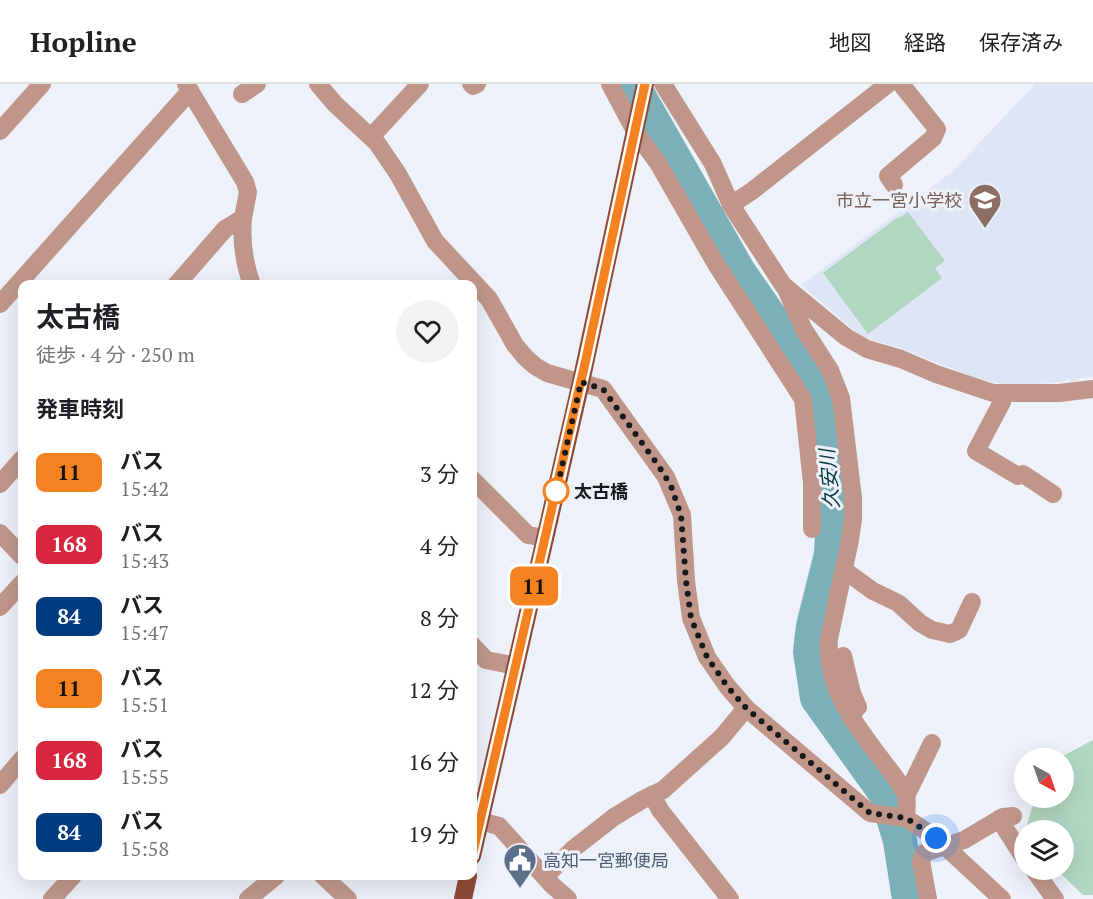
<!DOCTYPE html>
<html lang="ja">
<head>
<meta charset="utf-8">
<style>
  body { margin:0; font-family:"PT Serif","Noto Sans JP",serif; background:#f2f2f2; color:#202124; height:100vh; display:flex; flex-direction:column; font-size:22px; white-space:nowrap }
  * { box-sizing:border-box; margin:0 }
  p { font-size:20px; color:#757577 }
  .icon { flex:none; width:33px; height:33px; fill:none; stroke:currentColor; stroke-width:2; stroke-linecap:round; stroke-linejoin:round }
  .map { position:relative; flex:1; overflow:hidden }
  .panel { position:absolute; left:18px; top:196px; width:459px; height:600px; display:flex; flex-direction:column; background:#fff; border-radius:12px; box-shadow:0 6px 24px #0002 }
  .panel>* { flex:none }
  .badge { padding:0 12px; border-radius:9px; font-size:21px; line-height:39px }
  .needle { width:39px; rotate:140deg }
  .controls { position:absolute; left:1014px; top:664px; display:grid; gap:12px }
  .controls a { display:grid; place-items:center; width:60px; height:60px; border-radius:50%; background:#fff; box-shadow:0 6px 24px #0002; font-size:30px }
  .you { position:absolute; width:30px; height:30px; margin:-15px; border:4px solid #fff; border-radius:50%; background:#1a73e8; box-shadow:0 0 0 9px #1a73e833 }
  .map>.badge { position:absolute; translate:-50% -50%; box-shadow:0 0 0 3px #fff }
  h2 { padding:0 18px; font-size:22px; line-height:54px }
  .round { display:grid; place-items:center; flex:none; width:63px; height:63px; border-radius:32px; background:#f2f2f2 }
  .overview { display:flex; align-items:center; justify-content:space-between; height:102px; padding:0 18px }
  h1 { font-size:28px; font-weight:700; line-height:45px }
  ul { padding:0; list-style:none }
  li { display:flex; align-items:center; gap:18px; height:72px; padding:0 18px }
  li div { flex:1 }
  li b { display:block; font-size:22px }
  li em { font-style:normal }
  li .badge { min-width:66px; font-weight:700; text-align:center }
  header { display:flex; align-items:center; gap:36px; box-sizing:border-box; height:84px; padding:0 30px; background:#fff; border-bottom:2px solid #e0e0e0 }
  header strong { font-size:28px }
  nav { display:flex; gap:33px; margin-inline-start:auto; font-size:21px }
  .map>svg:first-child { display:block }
  .built { fill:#dee6f5 }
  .green { fill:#b1d7c2 }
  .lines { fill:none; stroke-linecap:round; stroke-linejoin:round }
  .river { stroke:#7bb0b8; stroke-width:34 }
  .minor { stroke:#c0968b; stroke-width:18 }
  .major { stroke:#8f4937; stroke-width:18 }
  .line-casing { stroke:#fff; stroke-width:14 }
  .line { stroke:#f58220; stroke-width:9 }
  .walk { stroke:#17191b; stroke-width:6; stroke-dasharray:0 10.8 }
  .stop-dot { fill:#fff; stroke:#f58220; stroke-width:3 }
  .labels { text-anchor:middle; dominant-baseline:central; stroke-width:6; stroke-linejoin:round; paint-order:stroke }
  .education-label { font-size:18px; fill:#785e54; stroke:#edf1f9; text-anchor:end }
  .stop-label { font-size:18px; font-weight:bold; fill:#17191b; stroke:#edf1f9; text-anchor:start }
  .service-label { font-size:18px; fill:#4e5e75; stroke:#edf1f9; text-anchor:start }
  .water-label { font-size:20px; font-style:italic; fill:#083c43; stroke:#edf1f9 }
</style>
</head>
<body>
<header>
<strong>Hopline</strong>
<nav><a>地図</a><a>経路</a><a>保存済み</a></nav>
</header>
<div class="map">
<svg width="1093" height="815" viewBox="0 0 1093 815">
  <rect width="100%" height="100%" fill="#edf1f9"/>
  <polygon class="built" points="1035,0 1093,0 1093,293 1080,294 1072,298 1069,294 1063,298 1027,301 1004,300 976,294 900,264 862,253 801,201 952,88"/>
  <g class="green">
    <polygon points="908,128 945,177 935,184 942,194 868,250 823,189 898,133 899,134"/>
    <polygon points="1093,656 1093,811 1083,811 1057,786 1064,786 1064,747 1025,747 1035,714 1064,714 1064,675 1057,675"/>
  </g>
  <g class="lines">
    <polyline class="river" points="632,0 739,188 807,286 822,313 828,355 833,432 831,470 813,542 810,568 817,614 886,710 900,757 909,815"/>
    <g class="minor">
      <polyline points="318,0 335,20 377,59 398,90 435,157 489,215 515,261 525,273 535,282 547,289 603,305 666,393 682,431 686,497 691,534 707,573 727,602 746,624 870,729 906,734 936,754 1002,815"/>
      <polyline points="471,0 473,2 477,0"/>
      <polyline points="610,0 636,49 658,79 716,180 803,315 812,399 812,445"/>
      <polyline points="663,0 713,80 731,121 783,201 846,253 867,265 901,275 936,290 993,309 1059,309 1093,305"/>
      <polyline points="242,10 257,0"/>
      <polyline points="0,47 42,0"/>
      <polyline points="371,53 420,0"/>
      <polyline points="894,101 888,92 933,54 937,45 901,0"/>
      <polyline points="731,121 752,107 888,0"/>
      <path d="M 243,134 C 241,157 244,179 252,201"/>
      <polyline points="176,201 225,145 243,134 248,108 245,98 190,7"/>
      <path d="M 786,205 L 803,244 L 830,286 L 841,314 L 853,414 L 853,435 L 850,456 L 829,555 C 825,605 856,641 885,680 C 892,689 901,700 906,711 C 908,717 906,727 906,734"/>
      <polyline points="0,220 190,7 186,0"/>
      <polyline points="1002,309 1002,318 976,367 1018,392 1023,390 1053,410"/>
      <polyline points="472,395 528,451 545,454"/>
      <polyline points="0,400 22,375"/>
      <polyline points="0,449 22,472"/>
      <polyline points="844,486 873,507 898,519 920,539 932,546 950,550 959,546 972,518"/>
      <polyline points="0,523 22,499"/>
      <polyline points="472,561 486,576 516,582"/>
      <polyline points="843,572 852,609 858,623 850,632"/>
      <polyline points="0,701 22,675"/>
      <polyline points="652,711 660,726 730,815"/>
      <polyline points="906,712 932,659"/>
      <polyline points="999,735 1024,774"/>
      <polyline points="480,737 499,742 551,800 568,815"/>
      <polyline points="1034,786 1055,815"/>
      <polyline points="323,792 348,815"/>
      <polyline points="545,793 573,765 614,733 642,716 663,706 722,653 746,624"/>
      <polyline points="52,815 73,792"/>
      <polyline points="248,815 276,792"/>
      <polyline points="928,815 921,777 924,769 964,756 1003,733 1013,732"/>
    </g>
    <g class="major">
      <polyline points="472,772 581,298 645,0"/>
      <polyline points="463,815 468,792"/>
    </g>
  </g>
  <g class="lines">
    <defs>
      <polyline id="line" points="472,772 586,275 645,0"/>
    </defs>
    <use href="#line" class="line-casing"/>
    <use href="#line" class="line"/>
    <polyline class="walk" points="556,407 556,409 581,298 603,305 658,381 671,402 681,431 686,497 691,534 707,573 727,602 746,624 870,729 906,734 936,754"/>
  </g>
  <defs>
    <symbol id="school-pin" viewBox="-11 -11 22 30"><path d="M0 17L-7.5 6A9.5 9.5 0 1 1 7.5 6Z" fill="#8d6e63" stroke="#edf1f9"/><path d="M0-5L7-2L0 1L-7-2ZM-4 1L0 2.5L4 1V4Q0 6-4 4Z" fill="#fff"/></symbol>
    <symbol id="civic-pin" viewBox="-11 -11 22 30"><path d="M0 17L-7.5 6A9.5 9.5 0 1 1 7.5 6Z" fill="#5c6f8a" stroke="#edf1f9"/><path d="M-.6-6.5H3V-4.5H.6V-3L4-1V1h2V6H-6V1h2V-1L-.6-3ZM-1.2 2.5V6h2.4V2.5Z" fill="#fff"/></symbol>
  </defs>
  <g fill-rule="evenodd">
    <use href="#school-pin" x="966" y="97" width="38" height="52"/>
    <use href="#civic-pin" x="501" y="757" width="38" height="52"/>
  </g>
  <circle class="stop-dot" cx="556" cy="407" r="12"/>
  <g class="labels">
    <g class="education-label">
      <text x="962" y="116">市立一宮小学校</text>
    </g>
    <g class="stop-label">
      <text x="574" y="407">太古橋</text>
    </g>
    <g class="service-label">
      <text x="543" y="776">高知一宮郵便局</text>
    </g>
    <g class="water-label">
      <text transform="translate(829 395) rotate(-95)">久安川</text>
    </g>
  </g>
</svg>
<div class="controls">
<a><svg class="needle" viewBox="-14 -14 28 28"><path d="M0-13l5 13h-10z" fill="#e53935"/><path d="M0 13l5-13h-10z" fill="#757577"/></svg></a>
<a><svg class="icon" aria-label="layers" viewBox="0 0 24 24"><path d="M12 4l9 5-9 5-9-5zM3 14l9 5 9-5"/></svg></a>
</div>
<div class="you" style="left:936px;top:754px"></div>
<b class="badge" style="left:534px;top:502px;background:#f58220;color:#111">11</b>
<section class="panel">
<div class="overview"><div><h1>太古橋</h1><p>徒歩 · 4 分 · 250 m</p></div><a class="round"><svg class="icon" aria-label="heart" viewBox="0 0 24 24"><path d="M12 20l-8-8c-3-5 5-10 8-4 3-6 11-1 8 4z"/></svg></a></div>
<h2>発車時刻</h2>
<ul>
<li><span class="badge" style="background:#f58220;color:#111">11</span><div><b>バス</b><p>15:42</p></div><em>3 分</em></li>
<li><span class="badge" style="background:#d7263d;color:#fff">168</span><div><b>バス</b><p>15:43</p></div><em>4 分</em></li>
<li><span class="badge" style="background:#003b80;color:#fff">84</span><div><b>バス</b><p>15:47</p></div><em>8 分</em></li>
<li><span class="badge" style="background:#f58220;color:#111">11</span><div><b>バス</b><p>15:51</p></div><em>12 分</em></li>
<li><span class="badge" style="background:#d7263d;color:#fff">168</span><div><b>バス</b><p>15:55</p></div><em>16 分</em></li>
<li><span class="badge" style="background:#003b80;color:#fff">84</span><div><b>バス</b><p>15:58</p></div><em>19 分</em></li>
</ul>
</section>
</div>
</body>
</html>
